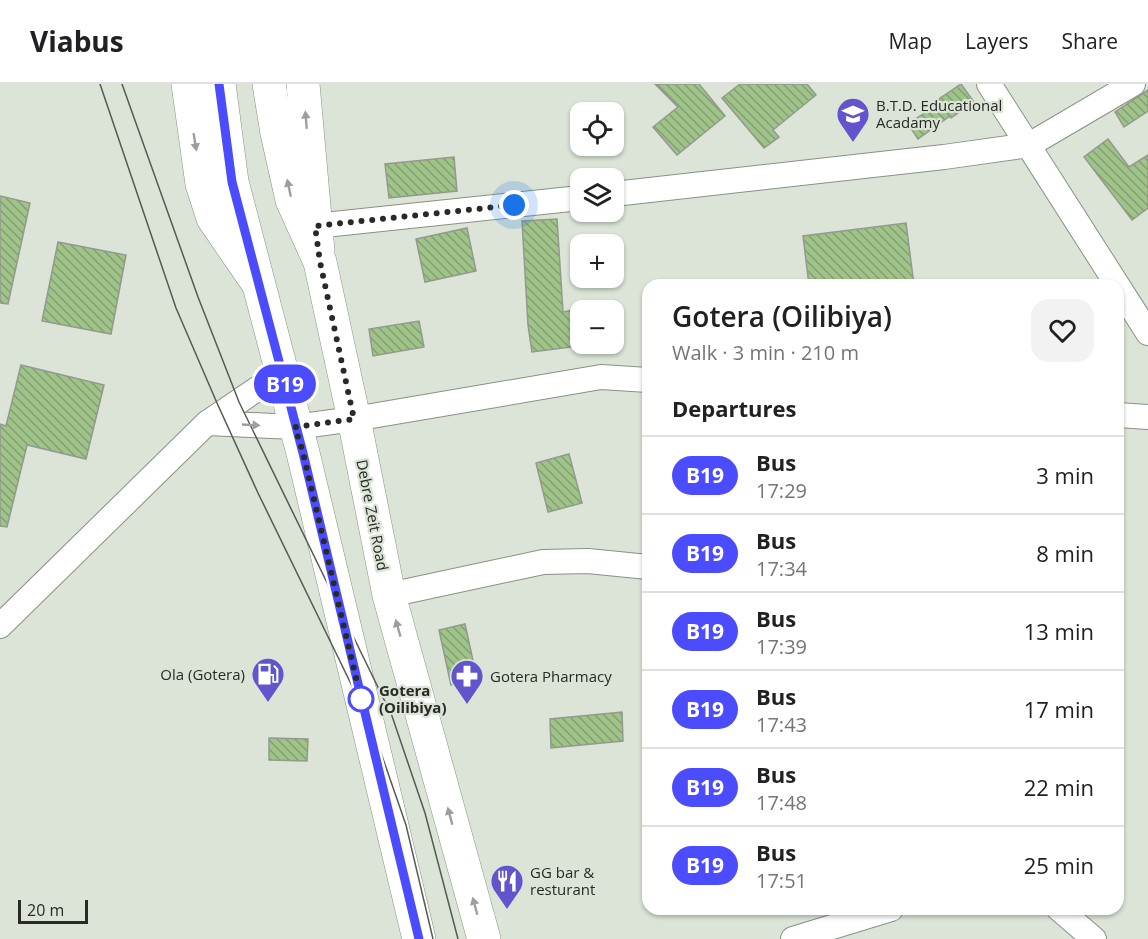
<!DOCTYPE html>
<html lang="en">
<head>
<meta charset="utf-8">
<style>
  body { margin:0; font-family:"Open Sans",sans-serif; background:#f2f2f2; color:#202124; height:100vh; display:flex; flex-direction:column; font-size:22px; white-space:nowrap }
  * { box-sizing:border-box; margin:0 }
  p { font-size:20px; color:#757577 }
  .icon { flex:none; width:33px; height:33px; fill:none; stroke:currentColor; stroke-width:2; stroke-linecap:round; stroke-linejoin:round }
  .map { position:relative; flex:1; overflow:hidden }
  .side { position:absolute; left:642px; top:195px; width:482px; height:636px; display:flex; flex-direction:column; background:#fff; border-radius:18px; box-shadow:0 2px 4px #0004 }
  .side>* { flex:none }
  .badge { padding:0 12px; border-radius:20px; font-size:21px; line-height:39px }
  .buttons { position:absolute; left:570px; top:18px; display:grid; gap:12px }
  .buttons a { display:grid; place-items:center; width:54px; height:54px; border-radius:12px; background:#fff; box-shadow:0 2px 4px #0004; font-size:30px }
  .scale { position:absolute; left:18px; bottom:15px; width:70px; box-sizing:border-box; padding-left:6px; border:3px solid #272a25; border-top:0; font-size:16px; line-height:21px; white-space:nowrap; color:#272a25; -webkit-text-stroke:4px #dbe4d7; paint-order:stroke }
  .you { position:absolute; width:30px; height:30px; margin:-15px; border:4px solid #fff; border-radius:50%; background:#1a73e8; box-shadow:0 0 0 9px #1a73e833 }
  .map>.badge { position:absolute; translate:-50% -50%; box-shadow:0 0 0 3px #fff }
  h2 { padding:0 30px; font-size:22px; line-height:54px }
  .round { display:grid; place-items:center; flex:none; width:63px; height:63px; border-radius:18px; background:#f2f2f2 }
  .overview { display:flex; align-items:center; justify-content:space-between; height:102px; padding:0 30px }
  h1 { font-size:28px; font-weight:600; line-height:45px }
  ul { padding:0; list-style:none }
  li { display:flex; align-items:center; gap:18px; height:78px; padding:0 30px; border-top:2px solid #e0e0e0 }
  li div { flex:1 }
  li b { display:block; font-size:22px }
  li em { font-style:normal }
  li .badge { min-width:66px; font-weight:700; text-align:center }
  header { display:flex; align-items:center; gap:36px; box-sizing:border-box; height:84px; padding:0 30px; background:#fff; border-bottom:2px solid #e0e0e0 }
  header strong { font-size:28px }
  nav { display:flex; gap:33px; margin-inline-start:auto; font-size:21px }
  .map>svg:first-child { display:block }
  .building { fill:url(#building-back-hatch); stroke:#929a8e; stroke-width:1.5 }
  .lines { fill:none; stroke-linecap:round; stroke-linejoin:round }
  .street-casing { stroke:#899185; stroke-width:26 }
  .secondary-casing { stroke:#899185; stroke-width:34 }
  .primary-casing { stroke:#899185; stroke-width:34 }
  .street { stroke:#fff; stroke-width:24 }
  .secondary { stroke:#fff; stroke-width:33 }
  .primary { stroke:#fff; stroke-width:33 }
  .tram { stroke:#555a53; stroke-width:1.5 }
  .oneway { fill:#9e9f9d }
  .line-casing { stroke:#fff; stroke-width:14 }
  .line { stroke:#4c4cff; stroke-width:9 }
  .walk { stroke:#272a25; stroke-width:6; stroke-dasharray:0 10.8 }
  .stop-dot { fill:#fff; stroke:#4c4cff; stroke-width:3 }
  .labels { text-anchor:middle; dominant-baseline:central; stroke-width:4.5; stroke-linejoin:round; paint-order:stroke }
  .poi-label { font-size:15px; fill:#272a25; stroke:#dbe4d7; text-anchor:start }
  .street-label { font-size:15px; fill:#272a25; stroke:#dbe4d7 }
  .stop-label { font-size:15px; font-weight:bold; fill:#272a25; stroke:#dbe4d7; text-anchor:start }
</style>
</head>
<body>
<header>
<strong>Viabus</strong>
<nav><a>Map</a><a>Layers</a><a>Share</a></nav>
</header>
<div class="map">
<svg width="1148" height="855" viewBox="0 0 1148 855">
  <defs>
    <pattern id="building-back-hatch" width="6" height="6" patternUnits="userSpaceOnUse" patternTransform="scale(1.5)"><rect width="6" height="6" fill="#a0c38a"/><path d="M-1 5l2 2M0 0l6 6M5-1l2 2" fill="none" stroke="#829f71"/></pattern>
  </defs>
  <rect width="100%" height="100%" fill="#dbe4d7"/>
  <g class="building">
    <polygon points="655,0 699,0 725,32 677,71 653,43 678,23"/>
    <polygon points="740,0 807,0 816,11 773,46 779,53 764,64 722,14"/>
    <polygon points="961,0 974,18 951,34 950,32 918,55 908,40 941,18 939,15"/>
    <polygon points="1148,6 1148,27 1124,43 1115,28"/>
    <polygon points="1108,55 1129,83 1148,71 1148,124 1132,136 1084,73"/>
    <polygon points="454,73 457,107 389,114 385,80"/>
    <polygon points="0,112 30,119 8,220 0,219"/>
    <polygon points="557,135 563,228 573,226 578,262 532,268 528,241 522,137"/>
    <polygon points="906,139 914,201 809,201 803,152"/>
    <polygon points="467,144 476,187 425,198 416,155"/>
    <polygon points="58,158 126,171 111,250 42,237"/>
    <polygon points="419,237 424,263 373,272 369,245"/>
    <polygon points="21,281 104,301 86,375 27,361 7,443 0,442 0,340 6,342"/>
    <polygon points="569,370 582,419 548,428 536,379"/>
    <polygon points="465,540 477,595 451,601 439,546"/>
    <polygon points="622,628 623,657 551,664 550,635"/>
    <polygon points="269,654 308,655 307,677 269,676"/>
  </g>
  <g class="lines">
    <defs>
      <g id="street">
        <polyline points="989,0 1148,249"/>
        <polyline points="614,110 944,73 1029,61 1133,0"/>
        <polyline points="315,142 580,114"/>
        <polyline points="1118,331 1148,333"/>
        <polyline points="207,339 295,343 354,335 601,293 648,296"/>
        <polyline points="389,511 543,478 588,477 648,483"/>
        <polyline points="0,542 207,339 282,288"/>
        <polyline points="1059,825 1094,855"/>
        <polyline points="793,855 891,825"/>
      </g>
      <g id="secondary">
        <polyline points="188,0 202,100 213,134 257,198"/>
        <polyline points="303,0 318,167"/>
      </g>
      <g id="primary">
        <polyline points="219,0 232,98 303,369 419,855"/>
        <polyline points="269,0 277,49 292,116 320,178 354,335 389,511 484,855"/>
      </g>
    </defs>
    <use href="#street" class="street-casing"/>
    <use href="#secondary" class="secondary-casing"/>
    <use href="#primary" class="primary-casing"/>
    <use href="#street" class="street"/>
    <use href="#secondary" class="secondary"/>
    <use href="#primary" class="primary"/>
    <g class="tram">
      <polyline points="100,0 176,224 217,319 258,409 372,643 406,741 433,855"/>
      <polyline points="122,0 198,213 239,318 392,632 425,729 458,855"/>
    </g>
  </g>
  <defs><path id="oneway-solid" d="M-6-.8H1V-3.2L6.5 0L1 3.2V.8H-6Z" transform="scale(1.5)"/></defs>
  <g class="oneway">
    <use href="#oneway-solid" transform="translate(306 36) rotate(-95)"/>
    <use href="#oneway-solid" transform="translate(195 58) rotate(81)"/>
    <use href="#oneway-solid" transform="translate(289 104) rotate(-102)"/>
    <use href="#oneway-solid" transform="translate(251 341) rotate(3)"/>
    <use href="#oneway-solid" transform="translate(398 544) rotate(-106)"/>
    <use href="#oneway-solid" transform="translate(450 732) rotate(-105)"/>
    <use href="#oneway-solid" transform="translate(475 822) rotate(-105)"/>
  </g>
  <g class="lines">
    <defs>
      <polyline id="line" points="219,0 232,98 303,369 419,855"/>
    </defs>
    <use href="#line" class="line-casing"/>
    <use href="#line" class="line"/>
    <polyline class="walk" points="361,615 303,369 295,343 354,335 320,178 315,142 514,121"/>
  </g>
  <defs>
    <symbol id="school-pin" viewBox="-11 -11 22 30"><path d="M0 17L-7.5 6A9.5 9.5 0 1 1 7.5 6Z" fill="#6254cd" stroke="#dbe4d7"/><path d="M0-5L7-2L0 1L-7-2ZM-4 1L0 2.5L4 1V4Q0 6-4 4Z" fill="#fff"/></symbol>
    <symbol id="fuel-pin" viewBox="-11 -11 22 30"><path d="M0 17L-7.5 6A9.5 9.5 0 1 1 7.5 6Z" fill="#6254cd" stroke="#dbe4d7"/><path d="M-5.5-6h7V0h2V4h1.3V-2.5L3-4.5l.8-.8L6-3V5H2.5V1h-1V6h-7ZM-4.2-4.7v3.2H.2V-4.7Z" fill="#fff"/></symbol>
    <symbol id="pharmacy-pin" viewBox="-11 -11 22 30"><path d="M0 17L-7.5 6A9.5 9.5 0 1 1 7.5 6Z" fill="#6254cd" stroke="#dbe4d7"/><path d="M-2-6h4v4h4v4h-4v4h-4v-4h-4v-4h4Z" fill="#fff"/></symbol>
    <symbol id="restaurant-pin" viewBox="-11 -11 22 30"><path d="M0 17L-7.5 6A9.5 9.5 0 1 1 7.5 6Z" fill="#6254cd" stroke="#dbe4d7"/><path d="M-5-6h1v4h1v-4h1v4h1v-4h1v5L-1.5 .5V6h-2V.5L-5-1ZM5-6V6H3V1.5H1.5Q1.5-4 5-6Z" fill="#fff"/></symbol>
  </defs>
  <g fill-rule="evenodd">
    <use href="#school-pin" x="834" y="11" width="38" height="52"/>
    <use href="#fuel-pin" x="249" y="571" width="38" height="52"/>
    <use href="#pharmacy-pin" x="448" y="573" width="38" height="52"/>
    <use href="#restaurant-pin" x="488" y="778" width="38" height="52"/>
  </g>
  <circle class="stop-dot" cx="361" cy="615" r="12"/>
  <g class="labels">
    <g class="poi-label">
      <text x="876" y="21">B.T.D. Educational<tspan x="876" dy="17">Acadamy</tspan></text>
      <text x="245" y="590" text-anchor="end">Ola (Gotera)</text>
      <text x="490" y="592">Gotera Pharmacy</text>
      <text x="530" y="788">GG bar &amp;<tspan x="530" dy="17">resturant</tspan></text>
    </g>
    <g class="street-label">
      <text transform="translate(373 431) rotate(79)">Debre Zeit Road</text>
    </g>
    <g class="stop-label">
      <text x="379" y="606">Gotera<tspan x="379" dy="17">(Oilibiya)</tspan></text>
    </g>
  </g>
</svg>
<div class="buttons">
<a><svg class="icon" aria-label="locate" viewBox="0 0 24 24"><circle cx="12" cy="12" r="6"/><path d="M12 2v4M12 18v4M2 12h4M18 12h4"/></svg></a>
<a><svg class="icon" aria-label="layers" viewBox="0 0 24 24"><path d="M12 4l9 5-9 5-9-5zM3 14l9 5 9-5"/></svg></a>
<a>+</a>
<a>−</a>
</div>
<div class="scale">20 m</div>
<div class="you" style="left:514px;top:121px"></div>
<b class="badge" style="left:285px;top:300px;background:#4c4cff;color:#fff">B19</b>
<section class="side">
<div class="overview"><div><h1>Gotera (Oilibiya)</h1><p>Walk · 3 min · 210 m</p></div><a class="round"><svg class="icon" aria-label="heart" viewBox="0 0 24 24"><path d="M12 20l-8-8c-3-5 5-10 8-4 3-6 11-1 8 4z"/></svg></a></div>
<h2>Departures</h2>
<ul>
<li><span class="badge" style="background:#4c4cff;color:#fff">B19</span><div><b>Bus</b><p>17:29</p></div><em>3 min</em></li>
<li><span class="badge" style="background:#4c4cff;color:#fff">B19</span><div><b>Bus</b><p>17:34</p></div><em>8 min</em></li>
<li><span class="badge" style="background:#4c4cff;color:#fff">B19</span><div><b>Bus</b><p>17:39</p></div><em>13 min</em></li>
<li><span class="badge" style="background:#4c4cff;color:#fff">B19</span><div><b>Bus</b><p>17:43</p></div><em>17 min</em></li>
<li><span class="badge" style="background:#4c4cff;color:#fff">B19</span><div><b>Bus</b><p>17:48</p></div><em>22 min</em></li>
<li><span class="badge" style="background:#4c4cff;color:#fff">B19</span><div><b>Bus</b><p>17:51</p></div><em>25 min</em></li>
</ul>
</section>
</div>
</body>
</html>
